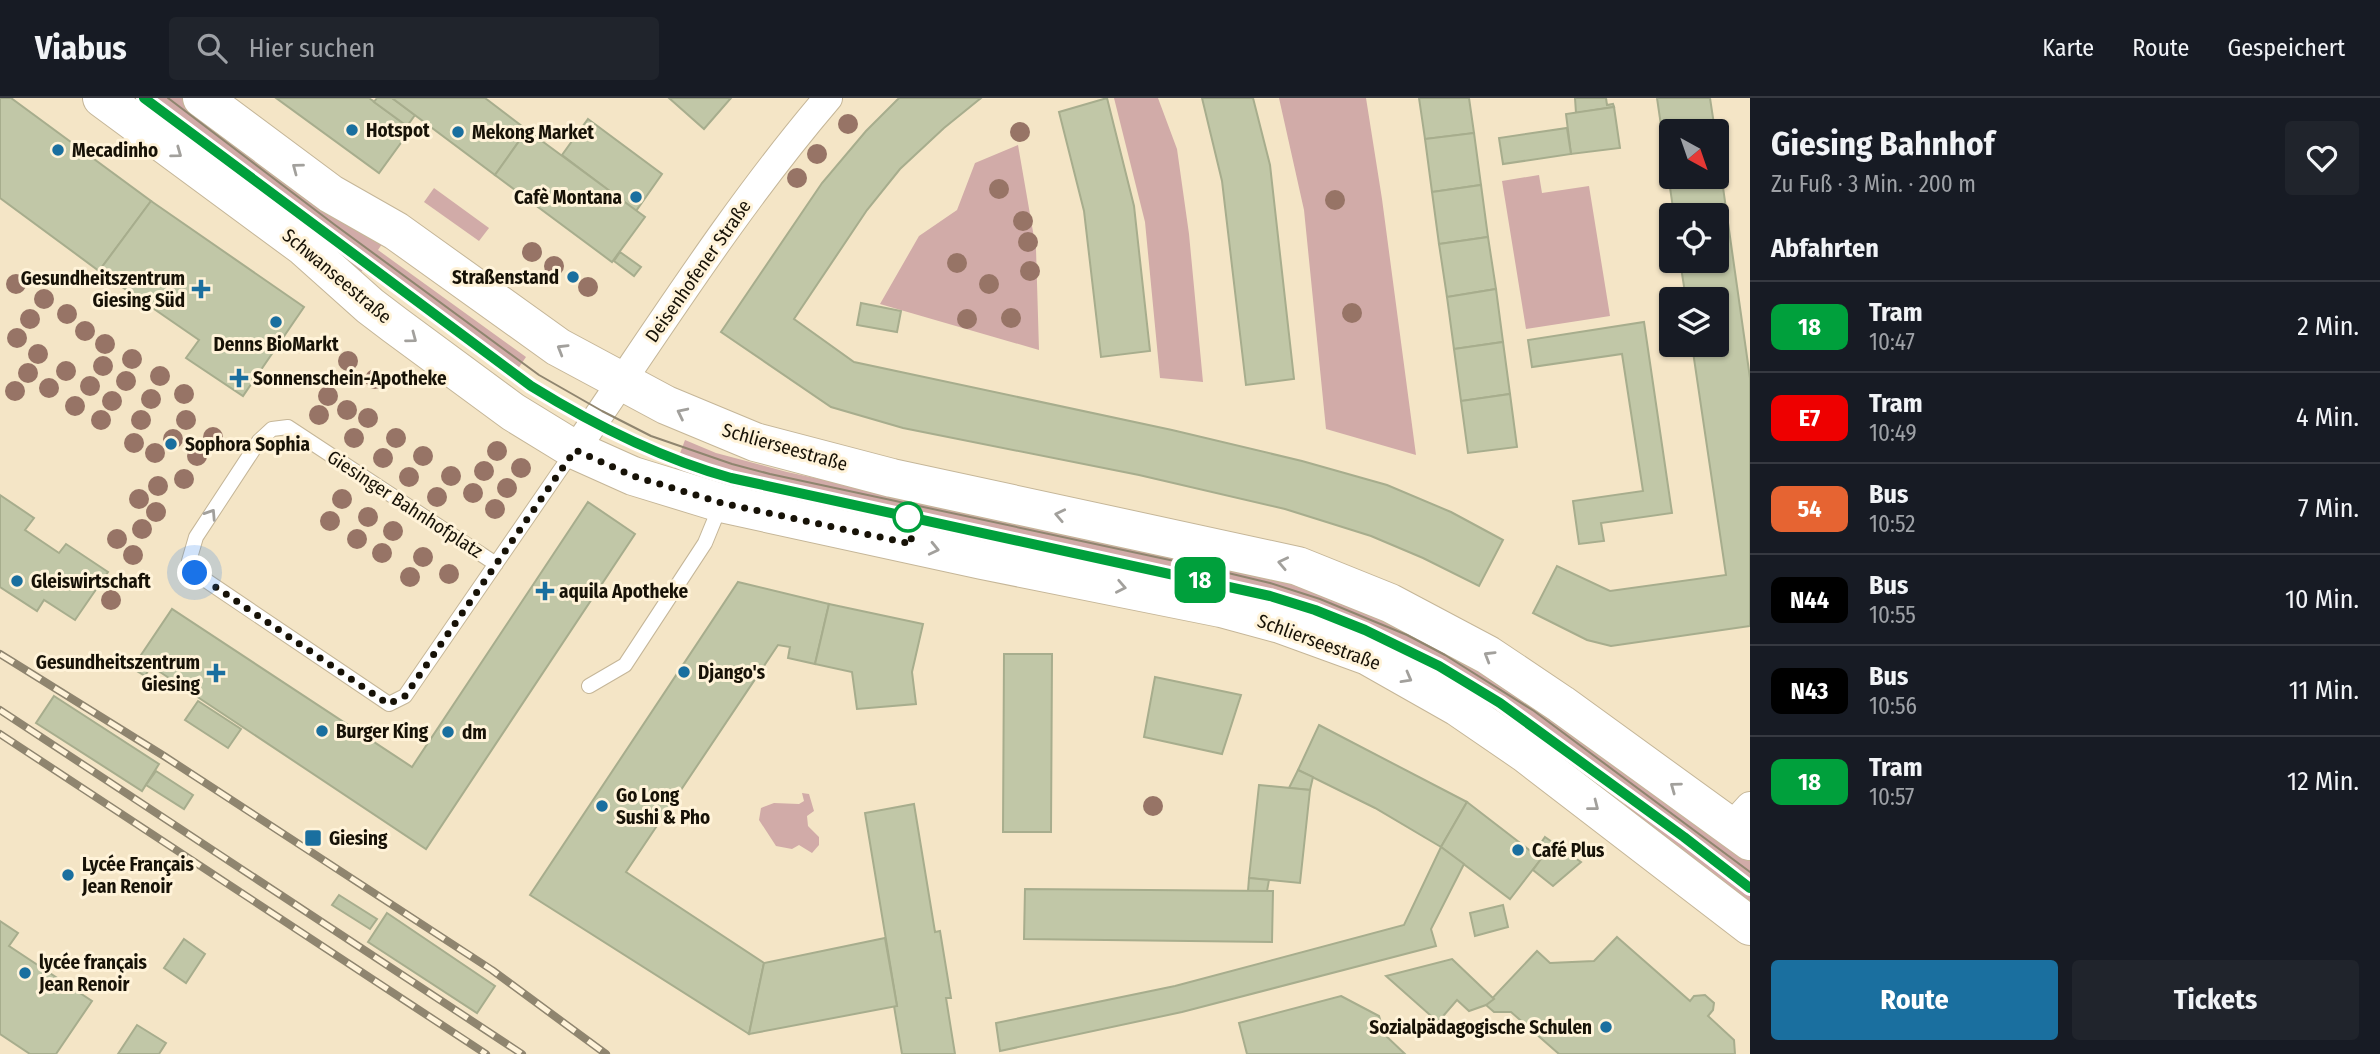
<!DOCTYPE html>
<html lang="de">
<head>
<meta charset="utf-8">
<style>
  body { margin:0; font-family:"Fira Sans Condensed",sans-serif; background:#20242c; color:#f1f3f6; height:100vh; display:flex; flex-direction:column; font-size:26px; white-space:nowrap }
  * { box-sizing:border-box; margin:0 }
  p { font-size:23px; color:#9ea1a6 }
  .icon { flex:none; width:38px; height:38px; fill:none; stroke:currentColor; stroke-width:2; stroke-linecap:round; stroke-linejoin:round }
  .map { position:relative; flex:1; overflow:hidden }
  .sheet { display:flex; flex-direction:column; background:#171b24; width:630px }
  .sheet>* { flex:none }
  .badge { padding:0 14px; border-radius:10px; font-size:24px; line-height:46px }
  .needle { width:46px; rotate:140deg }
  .controls { position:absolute; left:1659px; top:21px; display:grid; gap:14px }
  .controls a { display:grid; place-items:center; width:70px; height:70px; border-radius:7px; background:#171b24; box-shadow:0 2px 5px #0004; font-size:35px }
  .you { position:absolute; width:35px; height:35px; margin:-18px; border:5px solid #fff; border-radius:50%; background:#1a73e8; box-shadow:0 0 0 10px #1a73e833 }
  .map>.badge { position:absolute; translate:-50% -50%; box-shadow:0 0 0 4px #fff }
  h2 { padding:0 21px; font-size:26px; line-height:63px }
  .round { display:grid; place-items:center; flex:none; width:74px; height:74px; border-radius:7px; background:#20242c }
  .summary { display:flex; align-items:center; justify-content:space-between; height:119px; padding:0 21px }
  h1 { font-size:33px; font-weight:700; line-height:52px }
  .button { display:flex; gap:14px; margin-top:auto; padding:14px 21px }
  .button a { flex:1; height:80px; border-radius:7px; background:#1a6f9f; color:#fff; font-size:28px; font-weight:700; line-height:80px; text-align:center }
  .button a+a { background:#20242c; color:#f1f3f6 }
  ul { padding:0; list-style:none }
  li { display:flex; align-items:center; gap:21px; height:91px; padding:0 21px; border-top:2px solid #363941 }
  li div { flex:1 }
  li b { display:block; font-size:26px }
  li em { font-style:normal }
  li .badge { min-width:77px; font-weight:700; text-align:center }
  header { display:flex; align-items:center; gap:42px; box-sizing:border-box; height:98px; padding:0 35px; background:#171b24; border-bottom:2px solid #363941 }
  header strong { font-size:33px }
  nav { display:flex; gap:38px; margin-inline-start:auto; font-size:24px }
  .search { width:490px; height:63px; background:#20242c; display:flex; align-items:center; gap:18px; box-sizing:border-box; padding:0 24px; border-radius:7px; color:#9ea1a6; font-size:26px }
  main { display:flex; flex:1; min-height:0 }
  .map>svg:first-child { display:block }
  .green { fill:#d1aba8 }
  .building { fill:#c1c7a7; stroke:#a7ad8d; stroke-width:2 }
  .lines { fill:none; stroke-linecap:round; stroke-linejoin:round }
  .lane-casing { stroke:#c5b698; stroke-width:16 }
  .street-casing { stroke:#c5b698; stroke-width:30 }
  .secondary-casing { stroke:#c5b698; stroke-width:40 }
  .lane { stroke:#fff; stroke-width:14 }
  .street { stroke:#fff; stroke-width:28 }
  .secondary { stroke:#fff; stroke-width:38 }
  .tram { stroke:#8f856f; stroke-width:2 }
  .rail-casing { stroke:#8f856f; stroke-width:8 }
  .rail { stroke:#fff3d9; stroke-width:5; stroke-dasharray:16; stroke-linecap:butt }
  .tree { fill:#977466 }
  .oneway { stroke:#a2a09c }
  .line-casing { stroke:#fff; stroke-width:16 }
  .line { stroke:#00a03c; stroke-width:10 }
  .walk { stroke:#171207; stroke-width:7; stroke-dasharray:0 12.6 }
  .poi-dot { fill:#1a6f9f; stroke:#fff3d9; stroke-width:2.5 }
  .stop-dot { fill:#fff; stroke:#00a03c; stroke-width:3.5 }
  .labels { text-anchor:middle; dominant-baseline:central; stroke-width:6; stroke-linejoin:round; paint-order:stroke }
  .poi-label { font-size:19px; font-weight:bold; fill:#171207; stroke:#fff3d9; text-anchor:start }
  .street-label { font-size:19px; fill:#171207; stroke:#fff3d9 }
</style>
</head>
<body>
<header>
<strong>Viabus</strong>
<div class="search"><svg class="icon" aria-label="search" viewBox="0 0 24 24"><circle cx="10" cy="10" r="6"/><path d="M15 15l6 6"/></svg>Hier suchen</div>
<nav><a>Karte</a><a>Route</a><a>Gespeichert</a></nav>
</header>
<main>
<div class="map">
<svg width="1750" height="956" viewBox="0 0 1750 956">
  <rect width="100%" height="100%" fill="#f4e5c6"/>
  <g class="green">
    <polygon points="128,0 184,0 384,143 378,152 526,259 511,281 364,171 358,177"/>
    <polygon points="1114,0 1158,0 1177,51 1189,136 1203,284 1160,280 1145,124"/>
    <polygon points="1279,0 1366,0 1382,101 1416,357 1326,331 1304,112"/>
    <polygon points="1018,47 1036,151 1039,252 880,206 919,138 957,112 975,65"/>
    <polygon points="1539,77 1542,95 1589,88 1610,218 1526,231 1502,83"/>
    <polygon points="434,90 489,130 479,143 424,104"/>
    <polygon points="685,342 716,355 787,374 1289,481 1456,553 1750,760 1750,808 1685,759 1622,704 1519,628 1476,600 943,438 673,374"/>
    <polygon points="802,695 809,696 814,713 807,718 808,728 819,739 819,747 812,755 799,747 792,751 776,748 759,722 761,710 774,705 799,706 804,703"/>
  </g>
  <g class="building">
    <polygon points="0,0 11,0 151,103 99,173 0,100"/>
    <polygon points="276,0 369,0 411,31 379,75"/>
    <polygon points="377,0 392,0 415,17 407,28 374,4"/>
    <polygon points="392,0 485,0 527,32 495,77"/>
    <polygon points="669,0 731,0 704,31"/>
    <polygon points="899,0 981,0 944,30 900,71 867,112 794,221 854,264 1172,332 1302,363 1387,387 1451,414 1503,442 1479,488 1423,460 1371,438 1285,411 1139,377 903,330 831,309 721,234 822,85 866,33"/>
    <polygon points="1107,0 1134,108 1150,253 1101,259 1084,113 1059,14"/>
    <polygon points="1202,0 1253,0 1270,67 1294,281 1246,287 1222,83"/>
    <polygon points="1419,0 1469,0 1474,35 1425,41"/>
    <polygon points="1575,0 1606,0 1607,7 1613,6 1614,9 1576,15"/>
    <polygon points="1657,0 1710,0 1715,33 1671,33 1671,79 1717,79 1717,47 1750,280 1750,528 1611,548 1587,542 1533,515 1557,468 1610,493 1726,477 1692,247 1717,247 1717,201 1686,201 1680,163 1717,163 1717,117 1674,117"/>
    <polygon points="1614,9 1620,50 1571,56 1566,16"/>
    <polygon points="588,21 662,76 636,113 562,57"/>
    <polygon points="1567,30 1571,56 1503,66 1499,40"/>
    <polygon points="527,32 645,119 612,164 495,77"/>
    <polygon points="1474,35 1481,87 1432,94 1425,41"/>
    <polygon points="1481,87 1488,139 1439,146 1432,94"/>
    <polygon points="151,103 304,209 243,298 186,260 199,242 99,173"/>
    <polygon points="1488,139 1496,191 1447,199 1439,146"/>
    <polygon points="620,154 641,169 634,178 614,163"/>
    <polygon points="1496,191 1503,244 1454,251 1447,199"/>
    <polygon points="861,205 901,213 897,234 857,227"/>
    <polygon points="1644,224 1672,415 1601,425 1604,443 1579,446 1573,403 1643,393 1622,256 1532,269 1528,242"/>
    <polygon points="1503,244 1510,296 1461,303 1454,251"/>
    <polygon points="1510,296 1517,349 1468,355 1461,303"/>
    <polygon points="0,397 34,420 25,432 59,455 66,446 108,474 75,522 44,502 37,513 0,489"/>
    <polygon points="588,404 635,436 426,751 139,560 172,511 412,669"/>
    <polygon points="738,484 829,506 815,566 788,560 790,549 778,547 626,774 764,865 749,936 530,797"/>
    <polygon points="829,506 923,526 912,574 916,606 857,611 852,574 815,566"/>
    <polygon points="1004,556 1052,556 1051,734 1003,734"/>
    <polygon points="142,562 151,568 145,578 135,572"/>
    <polygon points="1155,579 1241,597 1222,656 1144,639"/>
    <polygon points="54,598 159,666 142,693 36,625"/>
    <polygon points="198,603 241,631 228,650 185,622"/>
    <polygon points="1319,627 1467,704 1441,749 1375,710 1298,672"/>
    <polygon points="1298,672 1313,679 1310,692 1289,690"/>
    <polygon points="156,673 193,697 184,711 146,687"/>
    <polygon points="1259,687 1310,692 1300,785 1249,780"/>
    <polygon points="1467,704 1541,761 1510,801 1441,749"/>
    <polygon points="914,706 935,834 940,833 951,900 946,900 955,956 902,956 894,908 897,908 865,715"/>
    <polygon points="1545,739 1581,764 1553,788 1533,772 1541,761 1534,755"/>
    <polygon points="1441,749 1464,766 1431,831 1436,848 1182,914 1000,953 996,925 1175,888 1404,827"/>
    <polygon points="1249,780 1269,782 1267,793 1248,793"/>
    <polygon points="1025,791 1273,793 1272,844 1024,841"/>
    <polygon points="339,797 377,821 370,831 332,807"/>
    <polygon points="1503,807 1508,829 1475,838 1470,815"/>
    <polygon points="387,815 495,888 477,915 368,844"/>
    <polygon points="0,823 18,835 9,848 92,903 56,956 30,956 0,936"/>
    <polygon points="1617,839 1690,903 1694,898 1705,897 1714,905 1713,912 1708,918 1734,942 1735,956 1559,956 1511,914 1494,914 1486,907 1537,853 1550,865 1594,863"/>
    <polygon points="885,840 897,908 749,936 764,865"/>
    <polygon points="184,841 205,856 186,885 164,870"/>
    <polygon points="1452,861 1494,901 1486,907 1469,913 1457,902 1438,924 1386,878"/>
    <polygon points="1341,898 1379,918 1385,937 1405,956 1247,956 1239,925"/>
    <polygon points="137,927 166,945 159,956 118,956"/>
  </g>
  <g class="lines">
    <defs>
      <g id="lane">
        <polyline points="496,466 288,329 272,331 259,343 196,439 189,463 195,475 389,606 405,598 574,352"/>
        <polyline points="589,588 625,567 705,445 721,406"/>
      </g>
      <g id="street">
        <path d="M 575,352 C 657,233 734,110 828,0"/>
        <polyline points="1731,729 1750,708"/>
      </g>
      <g id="secondary">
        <polyline points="102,0 304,149 370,208 395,227 513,314 575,352 633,378 721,405 982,462 1221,510 1280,526 1368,558 1458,609 1525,655 1750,828"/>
        <polyline points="202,0 331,96 396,133 558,249 666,307 755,344 892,380 1298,468 1390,505 1488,557 1561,606 1750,743"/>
      </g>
    </defs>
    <use href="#lane" class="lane-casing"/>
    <use href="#street" class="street-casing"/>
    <use href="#secondary" class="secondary-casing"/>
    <use href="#lane" class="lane"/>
    <use href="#street" class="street"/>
    <use href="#secondary" class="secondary"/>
    <g class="tram">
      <path d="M 144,0 L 531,288 C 594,327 659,360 731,380 L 1270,498 L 1315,512 L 1365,532 L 1402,549 L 1468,584 L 1500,605 L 1618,691 L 1750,790"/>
      <polyline points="168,0 335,127 539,277 602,313 651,338 732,366 770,376 1207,470 1270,485 1320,501 1407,537 1445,557 1534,613 1750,774"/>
    </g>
    <defs>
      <g id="rail">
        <polyline points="0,556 164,658 492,872 606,956"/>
        <polyline points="0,612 522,956"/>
        <polyline points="0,636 486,956"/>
      </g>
    </defs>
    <use href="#rail" class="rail-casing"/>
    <use href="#rail" class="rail"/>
  </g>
  <g class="tree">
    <circle cx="848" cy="26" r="10"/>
    <circle cx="1020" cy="34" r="10"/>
    <circle cx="817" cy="56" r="10"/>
    <circle cx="797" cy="80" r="10"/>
    <circle cx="999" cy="91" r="10"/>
    <circle cx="1335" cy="102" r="10"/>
    <circle cx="1023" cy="123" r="10"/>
    <circle cx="1028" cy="144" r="10"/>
    <circle cx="532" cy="154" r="10"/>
    <circle cx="957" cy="165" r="10"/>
    <circle cx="554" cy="168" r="10"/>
    <circle cx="1030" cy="173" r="10"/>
    <circle cx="16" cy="186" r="10"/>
    <circle cx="989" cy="186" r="10"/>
    <circle cx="588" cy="189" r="10"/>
    <circle cx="44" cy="201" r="10"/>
    <circle cx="1352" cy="215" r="10"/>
    <circle cx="67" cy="216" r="10"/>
    <circle cx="1011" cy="220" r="10"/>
    <circle cx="30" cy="221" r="10"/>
    <circle cx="967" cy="221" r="10"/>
    <circle cx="85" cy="233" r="10"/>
    <circle cx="17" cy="240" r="10"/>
    <circle cx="105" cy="246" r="10"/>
    <circle cx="38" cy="256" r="10"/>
    <circle cx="132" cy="261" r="10"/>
    <circle cx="348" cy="263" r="10"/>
    <circle cx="103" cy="268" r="10"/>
    <circle cx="66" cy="273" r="10"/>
    <circle cx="28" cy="275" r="10"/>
    <circle cx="160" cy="278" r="10"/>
    <circle cx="375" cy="281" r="10"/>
    <circle cx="126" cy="283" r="10"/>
    <circle cx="90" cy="288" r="10"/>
    <circle cx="49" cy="290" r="10"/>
    <circle cx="15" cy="293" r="10"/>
    <circle cx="184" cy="296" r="10"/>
    <circle cx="328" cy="298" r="10"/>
    <circle cx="151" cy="301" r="10"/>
    <circle cx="112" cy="303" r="10"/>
    <circle cx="75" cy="308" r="10"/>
    <circle cx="347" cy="312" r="10"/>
    <circle cx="319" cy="317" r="10"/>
    <circle cx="368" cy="320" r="10"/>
    <circle cx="101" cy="322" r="10"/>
    <circle cx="141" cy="322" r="10"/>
    <circle cx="186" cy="322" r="10"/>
    <circle cx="213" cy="339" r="10"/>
    <circle cx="354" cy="340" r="10"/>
    <circle cx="396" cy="340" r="10"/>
    <circle cx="173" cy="341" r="10"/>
    <circle cx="134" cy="345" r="10"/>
    <circle cx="497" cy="353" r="10"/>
    <circle cx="155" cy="355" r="10"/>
    <circle cx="197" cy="358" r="10"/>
    <circle cx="423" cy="358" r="10"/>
    <circle cx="383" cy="360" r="10"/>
    <circle cx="521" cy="370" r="10"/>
    <circle cx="484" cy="373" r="10"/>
    <circle cx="451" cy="378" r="10"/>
    <circle cx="409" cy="379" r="10"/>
    <circle cx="184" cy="381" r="10"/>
    <circle cx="158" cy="388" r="10"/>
    <circle cx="507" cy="390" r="10"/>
    <circle cx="473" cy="395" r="10"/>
    <circle cx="437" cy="399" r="10"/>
    <circle cx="139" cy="401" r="10"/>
    <circle cx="342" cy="401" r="10"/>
    <circle cx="495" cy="411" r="10"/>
    <circle cx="156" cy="414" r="10"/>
    <circle cx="368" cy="419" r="10"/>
    <circle cx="330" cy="423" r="10"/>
    <circle cx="142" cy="431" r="10"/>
    <circle cx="393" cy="433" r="10"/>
    <circle cx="117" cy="441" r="10"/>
    <circle cx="357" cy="441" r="10"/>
    <circle cx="382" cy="455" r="10"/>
    <circle cx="133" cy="457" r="10"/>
    <circle cx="423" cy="459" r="10"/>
    <circle cx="449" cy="476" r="10"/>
    <circle cx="410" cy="479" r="10"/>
    <circle cx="111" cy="502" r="10"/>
    <circle cx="1153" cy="708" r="10"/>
  </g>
  <defs><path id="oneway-chevron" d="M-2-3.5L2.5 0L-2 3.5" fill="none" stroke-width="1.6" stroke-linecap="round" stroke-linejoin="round" transform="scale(1.75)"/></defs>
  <g class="oneway">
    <use href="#oneway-chevron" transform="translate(177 55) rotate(36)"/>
    <use href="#oneway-chevron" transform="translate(297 70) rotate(-143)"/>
    <use href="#oneway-chevron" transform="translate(412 240) rotate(37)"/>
    <use href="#oneway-chevron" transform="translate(562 251) rotate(-149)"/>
    <use href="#oneway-chevron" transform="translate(682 315) rotate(-154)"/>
    <use href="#oneway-chevron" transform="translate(211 416) rotate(-57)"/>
    <use href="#oneway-chevron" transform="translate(1060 417) rotate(-168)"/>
    <use href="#oneway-chevron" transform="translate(934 451) rotate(13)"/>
    <use href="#oneway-chevron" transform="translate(1283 465) rotate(-168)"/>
    <use href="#oneway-chevron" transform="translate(1121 489) rotate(11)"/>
    <use href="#oneway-chevron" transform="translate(1489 558) rotate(-149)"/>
    <use href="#oneway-chevron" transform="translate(1407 580) rotate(29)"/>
    <use href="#oneway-chevron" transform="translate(1675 689) rotate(-144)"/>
    <use href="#oneway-chevron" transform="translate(1594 708) rotate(38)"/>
  </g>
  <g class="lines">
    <defs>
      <path id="line" d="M 144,0 L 531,288 C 594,327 659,360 731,380 L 1270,498 L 1315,512 L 1365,532 L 1439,568 L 1500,605 L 1684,739 L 1750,790"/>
    </defs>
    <use href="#line" class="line-casing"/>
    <use href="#line" class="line"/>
    <polyline class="walk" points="195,475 388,606 405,598 575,352 633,378 722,405 912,446 908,419"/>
  </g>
  <g class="poi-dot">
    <circle cx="352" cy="32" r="7"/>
    <circle cx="458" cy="34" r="7"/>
    <circle cx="58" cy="52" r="7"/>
    <circle cx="636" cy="99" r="7"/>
    <circle cx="573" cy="179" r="7"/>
    <path d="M197.5 180.5h7v7h7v7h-7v7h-7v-7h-7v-7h7z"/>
    <circle cx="276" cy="224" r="7"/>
    <path d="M235.5 269.5h7v7h7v7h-7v7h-7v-7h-7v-7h7z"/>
    <circle cx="171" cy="346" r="7"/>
    <circle cx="17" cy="483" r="7"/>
    <path d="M541.5 482.5h7v7h7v7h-7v7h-7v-7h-7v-7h7z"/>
    <circle cx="684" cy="574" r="7"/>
    <path d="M212.5 564.5h7v7h7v7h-7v7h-7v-7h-7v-7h7z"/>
    <circle cx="322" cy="633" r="7"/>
    <circle cx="448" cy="634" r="7"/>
    <circle cx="602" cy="708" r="7"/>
    <rect x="304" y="731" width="18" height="18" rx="3.5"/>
    <circle cx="1518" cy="752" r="7"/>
    <circle cx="68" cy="777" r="7"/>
    <circle cx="25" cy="875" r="7"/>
    <circle cx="1606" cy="929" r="7"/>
  </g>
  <circle class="stop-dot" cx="908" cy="419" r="14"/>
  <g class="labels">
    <g class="poi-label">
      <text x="366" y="32">Hotspot</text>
      <text x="472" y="34">Mekong Market</text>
      <text x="72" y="52">Mecadinho</text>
      <text x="622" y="99" text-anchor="end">Cafè Montana</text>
      <text x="559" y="179" text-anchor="end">Straßenstand</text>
      <text x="185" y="180" text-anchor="end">Gesundheitszentrum<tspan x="185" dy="22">Giesing Süd</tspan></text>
      <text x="276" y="246" text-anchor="middle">Denns BioMarkt</text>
      <text x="253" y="280">Sonnenschein-Apotheke</text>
      <text x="185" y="346">Sophora Sophia</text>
      <text x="31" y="483">Gleiswirtschaft</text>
      <text x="559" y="493">aquila Apotheke</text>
      <text x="200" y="564" text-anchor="end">Gesundheitszentrum<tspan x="200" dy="22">Giesing</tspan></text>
      <text x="698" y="574">Django's</text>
      <text x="336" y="633">Burger King</text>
      <text x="462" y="634">dm</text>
      <text x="616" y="697">Go Long<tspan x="616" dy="22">Sushi &amp; Pho</tspan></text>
      <text x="329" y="740">Giesing</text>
      <text x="1532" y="752">Café Plus</text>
      <text x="82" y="766">Lycée Français<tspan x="82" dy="22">Jean Renoir</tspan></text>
      <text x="39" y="864">lycée français<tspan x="39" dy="22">Jean Renoir</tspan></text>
      <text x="1592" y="929" text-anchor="end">Sozialpädagogische Schulen</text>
    </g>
    <g class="street-label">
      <text transform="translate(698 173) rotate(-55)">Deisenhofener Straße</text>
      <text transform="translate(337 178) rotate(40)">Schwanseestraße</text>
      <text transform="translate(785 349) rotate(16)">Schlierseestraße</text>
      <text transform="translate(405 406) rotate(33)">Giesinger Bahnhofplatz</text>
      <text transform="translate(1319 544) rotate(20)">Schlierseestraße</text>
    </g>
  </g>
</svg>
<div class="controls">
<a><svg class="needle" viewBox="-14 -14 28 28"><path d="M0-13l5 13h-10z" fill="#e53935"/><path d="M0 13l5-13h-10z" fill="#9ea1a6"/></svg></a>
<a><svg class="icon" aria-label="locate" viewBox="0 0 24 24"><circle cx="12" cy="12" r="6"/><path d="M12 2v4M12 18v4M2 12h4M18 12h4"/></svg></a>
<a><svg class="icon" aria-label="layers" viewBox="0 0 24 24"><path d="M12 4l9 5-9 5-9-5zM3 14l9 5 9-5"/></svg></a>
</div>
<div class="you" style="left:195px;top:475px"></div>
<b class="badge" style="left:1200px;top:482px;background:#00a03c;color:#fff">18</b>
</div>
<section class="sheet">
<div class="summary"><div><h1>Giesing Bahnhof</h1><p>Zu Fuß · 3 Min. · 200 m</p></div><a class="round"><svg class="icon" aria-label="heart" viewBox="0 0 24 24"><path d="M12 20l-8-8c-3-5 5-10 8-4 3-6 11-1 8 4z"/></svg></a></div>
<h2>Abfahrten</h2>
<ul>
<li><span class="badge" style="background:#00a03c;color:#fff">18</span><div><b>Tram</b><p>10:47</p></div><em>2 Min.</em></li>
<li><span class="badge" style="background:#e00;color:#fff">E7</span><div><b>Tram</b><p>10:49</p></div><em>4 Min.</em></li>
<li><span class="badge" style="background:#e66432;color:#fff">54</span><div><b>Bus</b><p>10:52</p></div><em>7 Min.</em></li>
<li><span class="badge" style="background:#000;color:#fff">N44</span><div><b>Bus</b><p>10:55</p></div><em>10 Min.</em></li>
<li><span class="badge" style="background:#000;color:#fff">N43</span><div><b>Bus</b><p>10:56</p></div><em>11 Min.</em></li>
<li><span class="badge" style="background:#00a03c;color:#fff">18</span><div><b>Tram</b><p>10:57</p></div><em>12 Min.</em></li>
</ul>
<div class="button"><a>Route</a><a>Tickets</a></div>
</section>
</main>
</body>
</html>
